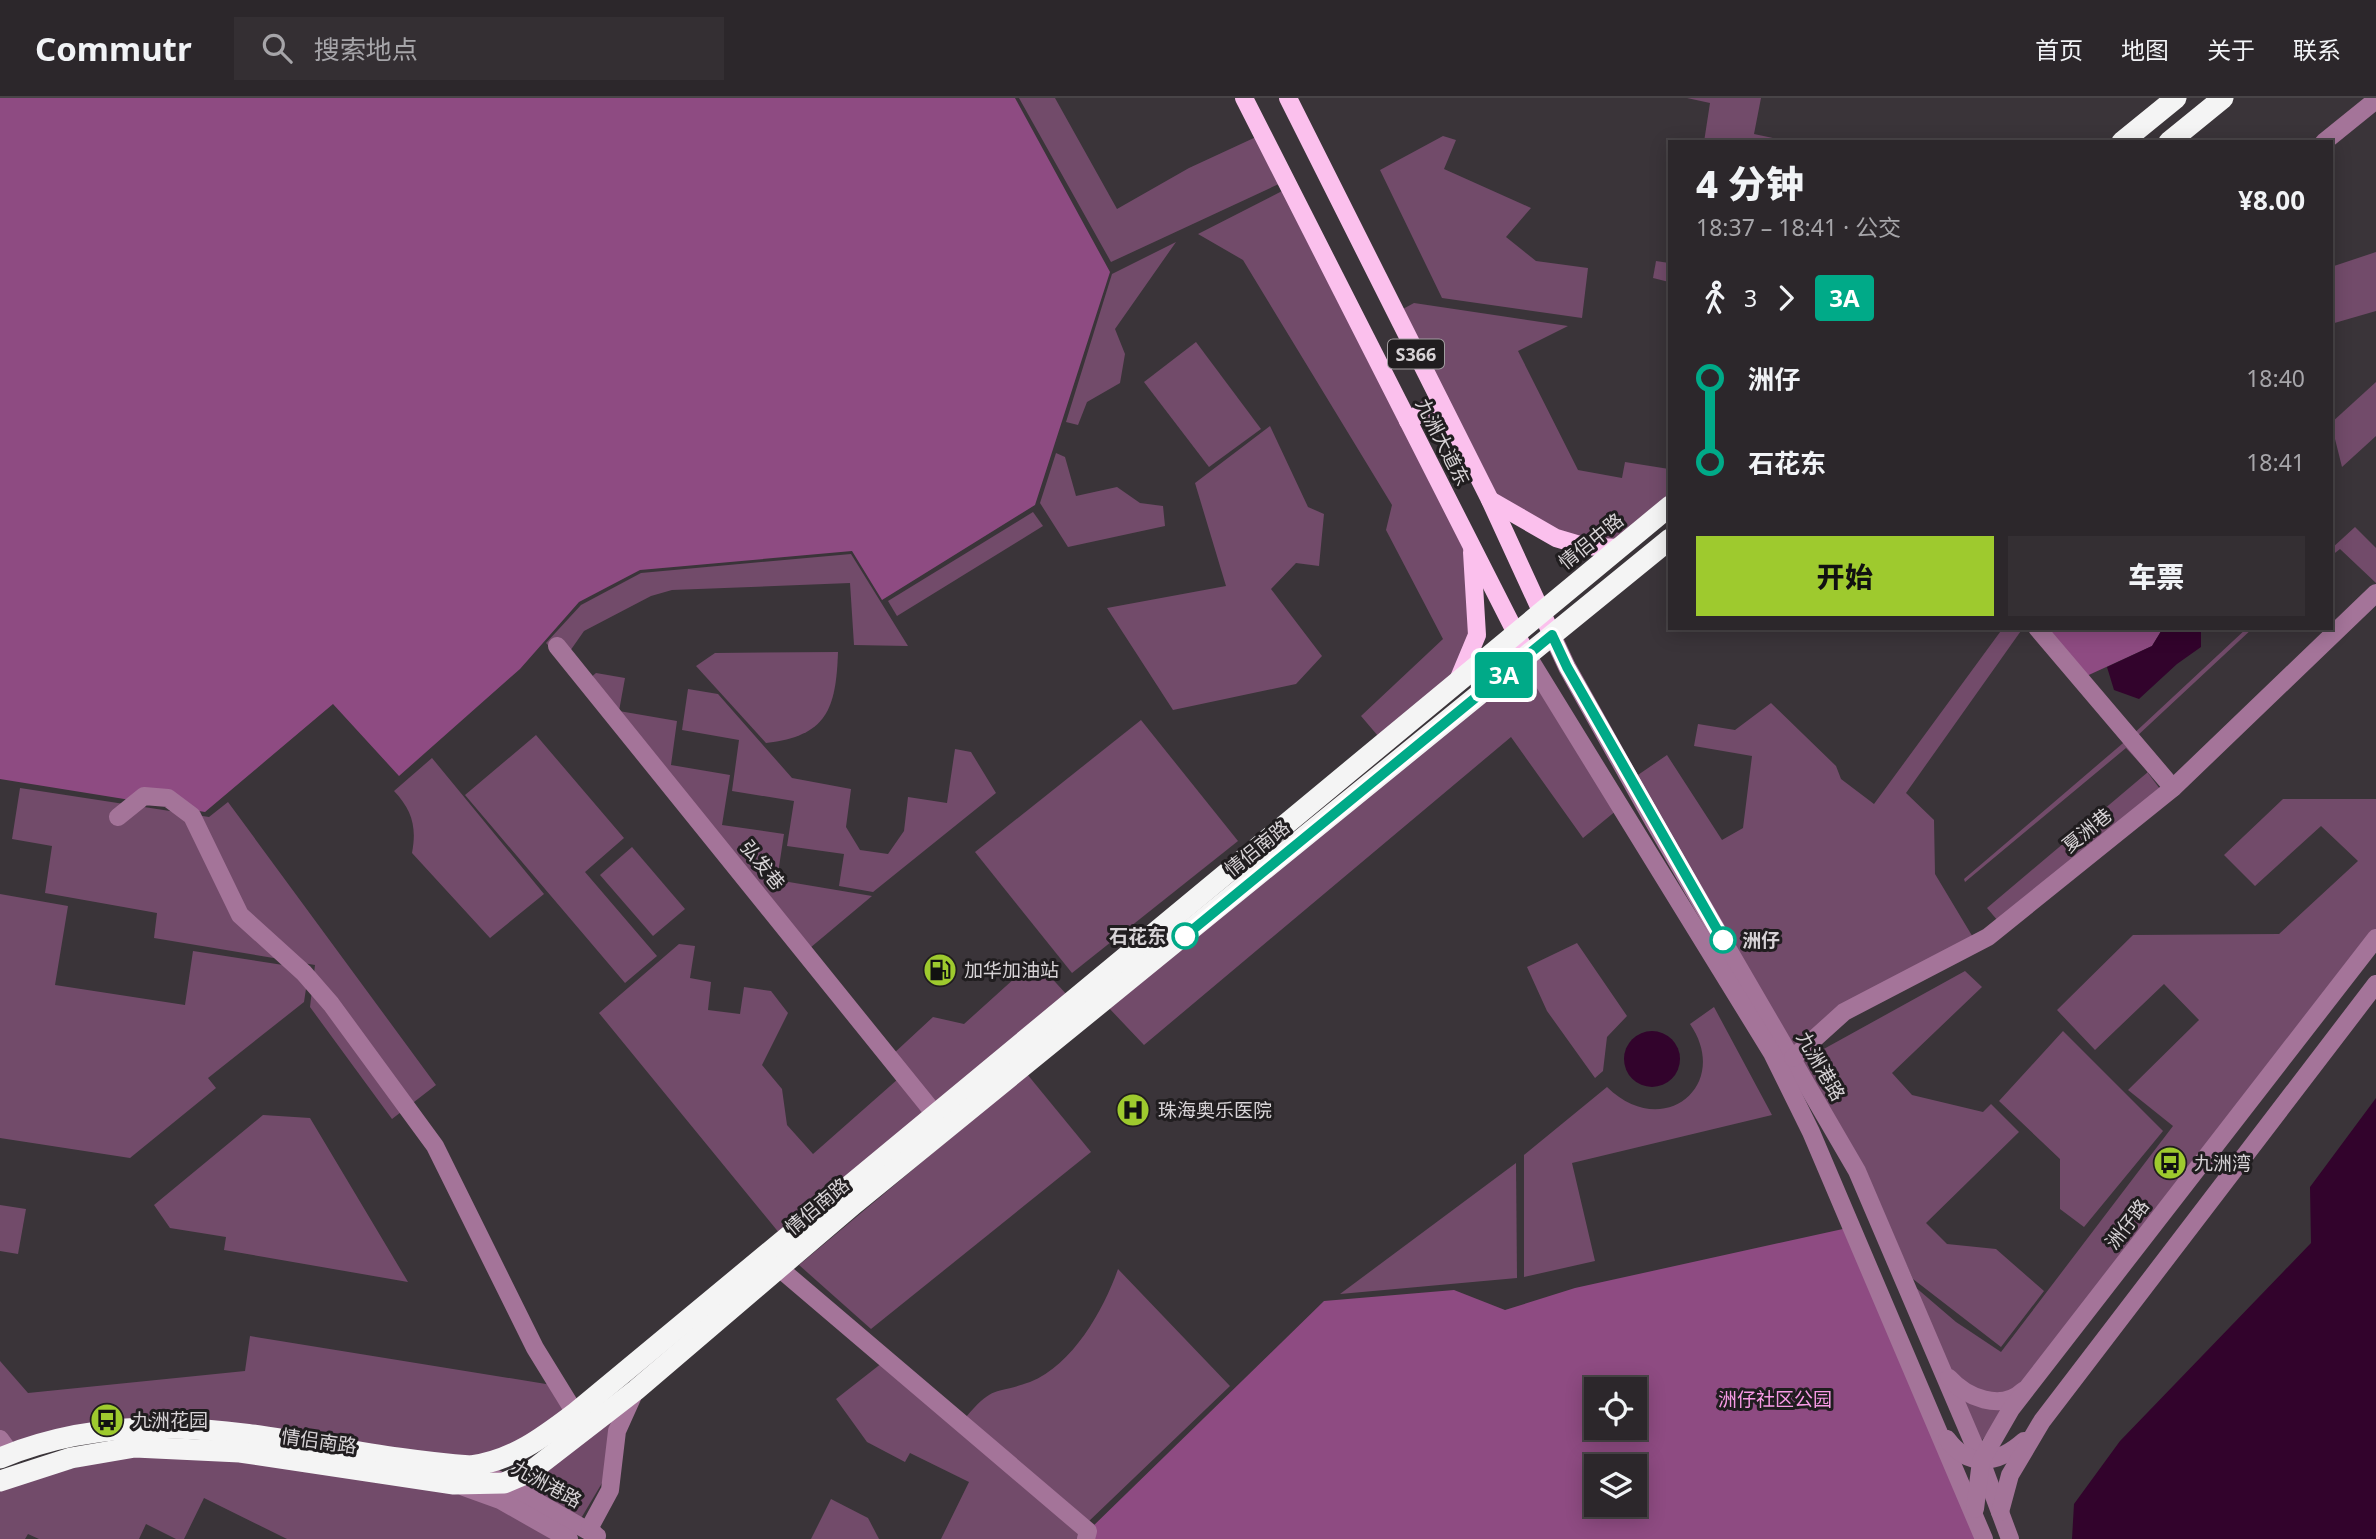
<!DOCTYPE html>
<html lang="zh">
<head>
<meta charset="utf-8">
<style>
  body { margin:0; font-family:"Noto Sans","Noto Sans SC",sans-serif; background:#342f33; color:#f1f3f6; height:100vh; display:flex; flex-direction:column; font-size:26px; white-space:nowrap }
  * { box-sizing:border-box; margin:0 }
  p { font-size:23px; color:#a6a5a9 }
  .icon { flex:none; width:38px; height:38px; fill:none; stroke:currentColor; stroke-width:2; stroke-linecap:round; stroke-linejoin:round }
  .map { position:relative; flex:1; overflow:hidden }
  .panel { position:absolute; left:1668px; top:42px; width:665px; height:490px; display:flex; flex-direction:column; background:#2c272b; border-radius:0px; box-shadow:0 4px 18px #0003,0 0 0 2px #484447 }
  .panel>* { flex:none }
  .badge { padding:0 14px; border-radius:5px; font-size:24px; line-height:46px }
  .tools { position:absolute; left:1584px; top:1279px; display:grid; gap:14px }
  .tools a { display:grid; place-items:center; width:63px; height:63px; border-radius:0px; background:#2c272b; box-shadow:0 4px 18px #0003,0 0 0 2px #484447; font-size:35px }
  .map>.badge { position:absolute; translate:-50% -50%; box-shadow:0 0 0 4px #fff }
  .legs { display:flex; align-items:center; gap:10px; height:77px; padding:0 28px; font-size:23px }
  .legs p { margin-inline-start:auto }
  .overview { display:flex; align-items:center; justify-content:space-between; height:119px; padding:0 28px }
  h1 { font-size:38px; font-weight:800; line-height:52px }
  .cta { display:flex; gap:14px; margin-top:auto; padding:14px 28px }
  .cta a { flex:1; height:80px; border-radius:0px; background:#9eca2e; color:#111; font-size:28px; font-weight:800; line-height:80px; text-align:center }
  .cta a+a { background:#342f33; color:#f1f3f6 }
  ul { padding:0 28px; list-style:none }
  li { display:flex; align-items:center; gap:24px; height:84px; font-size:26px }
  li i { display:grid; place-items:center; width:10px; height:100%; margin:0 9px; background:currentColor }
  li i::after { content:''; width:18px; height:18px; margin:-9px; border:5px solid; border-radius:50%; background:#2c272b }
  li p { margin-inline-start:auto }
  li:first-child i { background:linear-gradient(#0000 50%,currentColor 0) }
  li:last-child i { background:linear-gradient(currentColor 50%,#0000 0) }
  header { display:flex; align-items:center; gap:42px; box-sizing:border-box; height:98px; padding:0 35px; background:#2c272b; border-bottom:2px solid #484447 }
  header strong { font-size:33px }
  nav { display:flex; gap:38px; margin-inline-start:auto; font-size:24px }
  .search { width:490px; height:63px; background:#342f33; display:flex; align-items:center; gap:18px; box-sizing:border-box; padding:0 24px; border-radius:0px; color:#a6a5a9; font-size:26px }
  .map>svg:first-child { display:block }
  .green { fill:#724b6a }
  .forest { fill:#8e4b82; fill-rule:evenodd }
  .water { fill:#32032c }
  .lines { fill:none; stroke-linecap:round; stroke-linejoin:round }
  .minor { stroke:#a47499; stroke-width:18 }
  .major { stroke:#fbc0ed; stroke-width:18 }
  .highway { stroke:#f4f4f4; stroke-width:21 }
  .line-1-casing { stroke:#fff; stroke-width:16 }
  .line-1 { stroke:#0a8; stroke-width:10 }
  .stop-1-dot { fill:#fff; stroke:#0a8; stroke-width:3.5 }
  .labels { text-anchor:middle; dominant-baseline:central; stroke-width:6; stroke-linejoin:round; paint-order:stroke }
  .shield { fill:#201d1f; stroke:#a09c9f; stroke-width:2 }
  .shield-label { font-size:18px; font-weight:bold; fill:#d7d3d6 }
  .street-label { font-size:19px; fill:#d7d3d6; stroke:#201d1f }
  .stop-label { font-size:19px; font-weight:bold; fill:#d7d3d6; stroke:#201d1f; text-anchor:end }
  .poi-label { font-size:19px; fill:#d7d3d6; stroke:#201d1f; text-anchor:start }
  .park-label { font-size:19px; fill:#f89ae5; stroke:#201d1f }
</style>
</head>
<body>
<header>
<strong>Commutr</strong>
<div class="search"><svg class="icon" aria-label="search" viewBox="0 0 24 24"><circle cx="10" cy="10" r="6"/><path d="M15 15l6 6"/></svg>搜索地点</div>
<nav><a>首页</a><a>地图</a><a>关于</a><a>联系</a></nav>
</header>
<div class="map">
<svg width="2376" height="1441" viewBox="0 0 2376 1441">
  <rect width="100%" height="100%" fill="#3a3439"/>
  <g class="green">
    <polygon points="1019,0 1055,0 1117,111 1189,70 1256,39 1281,85 1111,164"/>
    <polygon points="1687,0 1761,0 1754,36 1792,44 1704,44 1710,5"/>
    <polygon points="1443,38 1456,42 1444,71 1531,110 1506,139 1536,163 1588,170 1582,220 1442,200 1380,72"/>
    <polygon points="1286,91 1468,449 1473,537 1453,578 1378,638 1361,618 1443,541 1386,432 1392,407 1243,162 1198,136"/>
    <polygon points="1176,144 1115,231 1125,256 1120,285 1087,304 1078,327 1066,324 1112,176"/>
    <polygon points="2376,154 2376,213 2331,226 2331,169"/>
    <polygon points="1656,163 1669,165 1669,184 1653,180"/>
    <polygon points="1414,205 1568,228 1518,253 1578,372 1622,380 1625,364 1669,371 1669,402 1617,445 1588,443 1556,432 1494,396 1401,212"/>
    <polygon points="1196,244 1261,331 1209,369 1144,284"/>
    <polygon points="2376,284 2376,338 2342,369 2331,325"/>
    <polygon points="1270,328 1308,409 1324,416 1319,468 1296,465 1271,491 1322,558 1296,586 1173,612 1107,510 1226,488 1195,385"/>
    <polygon points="1056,355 1065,359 1076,398 1117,389 1140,405 1163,408 1165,428 1068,449 1040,405"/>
    <polygon points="1033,414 1043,428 897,518 888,503"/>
    <polygon points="2355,429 2376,450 2376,485 2340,451 2331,458 2331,451"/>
    <polygon points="851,456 908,548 854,547 850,485 672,492 651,498 584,533 563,563 546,545 581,507 641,475"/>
    <polygon points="2003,530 2023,530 1906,695 1934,722 1935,776 1977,846 1794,953 1635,679 1667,657 1722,742 1743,730 1752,658 1694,648 1698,626 1735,632 1771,605 1836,668 1841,681 1874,706"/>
    <polygon points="2247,530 2253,530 2136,639 2159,663 2148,675 2160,691 1998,823 1987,810 2148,674 2126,650 1965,784 1964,781 2129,640"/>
    <path d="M 838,554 C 836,611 827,638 766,645 L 696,568 L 715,555 Z"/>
    <polygon points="1526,564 1617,712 1583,740 1511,639 1144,947 1108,909"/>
    <polygon points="596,575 625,580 619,613 677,623 671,667 730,677 722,727 784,736 777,782 872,798 804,855 582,587"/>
    <polygon points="688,591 718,596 792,680 851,691 846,729 860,752 888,756 904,733 908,699 947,705 955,651 971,654 996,695 873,794 839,788 844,756 787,748 794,703 732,693 739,642 682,632"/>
    <polygon points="1141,622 1238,743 1072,875 975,754"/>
    <polygon points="536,637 624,740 585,774 657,858 625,885 465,697"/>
    <path d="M 432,660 L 544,796 L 490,840 L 412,755 C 417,729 412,712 394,693 Z"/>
    <polygon points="20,690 209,719 228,704 436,987 392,1021 310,909 315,867 154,840 157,815 45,795 52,748 12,741"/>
    <polygon points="2283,701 2376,701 2376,832 1979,1346 1914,1188 1956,1224 2001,1254 2173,1028 2128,992 2199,922 2164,886 2095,952 2057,912 2133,837 2279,836 2358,763 2321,728 2255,788 2224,757"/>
    <polygon points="632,749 685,811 653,838 600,777"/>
    <polygon points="0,796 68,808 55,887 185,907 193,853 309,871 304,904 208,980 216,990 130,1060 0,1040"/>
    <polygon points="1577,845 1627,918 1607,939 1603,973 1595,980 1547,913 1527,869"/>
    <polygon points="679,846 695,848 690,880 711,884 708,912 740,916 744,889 771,893 788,915 762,967 782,991 787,1027 813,1056 898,981 926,1014 780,1136 599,915"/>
    <polygon points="1035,862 1068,898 935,1008 892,957 933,919 964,926"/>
    <polygon points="1965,873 1982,889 1892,975 1912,997 1983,1014 1991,1006 2019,1034 1926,1125 1947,1146 1996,1151 2044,1193 2001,1249 1913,1181 1863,1071 1802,963"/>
    <path d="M 1714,909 L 1772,1017 L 1572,1065 L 1595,1163 L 1524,1179 L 1524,1057 L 1607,989 C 1663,1044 1732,987 1690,926 Z"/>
    <polygon points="2063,933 2163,1033 2084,1129 2060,1111 2060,1061 1999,1003"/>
    <polygon points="1027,976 1091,1054 871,1231 799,1167"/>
    <polygon points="263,1017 310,1020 408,1184 224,1152 226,1139 170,1130 154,1107"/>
    <polygon points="1516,1065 1517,1180 1340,1196"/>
    <polygon points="0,1107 26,1111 18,1156 0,1153"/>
    <path d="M 1118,1171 L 1230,1288 L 1087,1425 L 966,1319 C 994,1286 994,1297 1030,1284 C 1073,1267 1104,1211 1118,1171 Z"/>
    <polygon points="250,1238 552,1287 568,1314 518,1350 474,1361 229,1326 0,1353 0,1263 28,1295 245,1273"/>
    <polygon points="882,1265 1082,1436 1081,1441 941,1441 969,1384 910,1355 905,1364 867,1344 836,1301"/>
    <polygon points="611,1322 605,1380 580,1422 516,1386"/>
    <polygon points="137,1354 239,1359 455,1390 501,1407 555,1441 287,1441 204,1400 184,1441 176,1441 146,1426 139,1441 39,1441 28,1436 25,1441 0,1441 0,1389"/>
    <polygon points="831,1401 868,1420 879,1441 811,1441"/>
  </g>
  <g class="forest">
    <polygon points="0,0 1015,0 1110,174 1035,407 882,502 852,453 640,472 579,504 520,571 399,678 333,606 205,714 0,681"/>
    <polygon points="2037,530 2163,530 2152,548 2080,581"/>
    <path d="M 1852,1129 L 1983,1441 L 1086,1441 L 1088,1433 L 1324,1203 L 1454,1192 L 1505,1212 L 1575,1190 ZM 1596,1292 L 1634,1292 L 1634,1330 L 1596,1330 ZM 1596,1368 L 1634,1368 L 1634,1407 L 1596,1407 Z"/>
  </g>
  <g class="water">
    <polygon points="2163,530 2201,530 2201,549 2177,566 2139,601 2114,592 2107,569 2152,548"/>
    <circle cx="1652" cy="961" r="28"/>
    <polygon points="2376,1000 2376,1441 2072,1441 2074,1406 2120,1343 2311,1145 2310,1089"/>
  </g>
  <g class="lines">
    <g class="minor">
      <polyline points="2324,44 2376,2"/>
      <polyline points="2037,530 2173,690"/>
      <polyline points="1552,537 1567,569 1654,724 1857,1073 1981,1363 2010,1441"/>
      <polyline points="557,548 934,1015"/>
      <polyline points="1527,557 1772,955 1811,1034 1984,1441"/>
      <polyline points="118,719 144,698 168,700 192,718 240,817 304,875 331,906 435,1048 535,1250 575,1315"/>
      <polyline points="1793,960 1844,914 1988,839 2173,690 2376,495"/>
      <polyline points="779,1170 1088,1433 1086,1441"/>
      <path d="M 1949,1280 C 1966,1299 2001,1314 2023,1293"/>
      <polyline points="0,1341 11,1356"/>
      <path d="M 1947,1341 C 1969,1371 1998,1366 2024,1343"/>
      <polyline points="497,1381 597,1438"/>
      <polyline points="464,1389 500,1402 569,1441"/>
      <polyline points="1975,1411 1981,1363 2011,1311 2376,840"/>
      <polyline points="2000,1414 2010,1377 2042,1323 2376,886"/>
      <polyline points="594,1436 590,1429 610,1392 617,1333 635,1293"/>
    </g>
    <g class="major">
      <polyline points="1244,0 1527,557"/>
      <polyline points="1288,0 1490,402 1552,537"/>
      <polyline points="1408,323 1440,303"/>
      <polyline points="1490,402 1556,440 1583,448 1618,450"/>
      <polyline points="1459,580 1477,537 1472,454"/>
    </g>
    <g class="highway">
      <polyline points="2122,44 2176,0"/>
      <polyline points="2169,44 2223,0"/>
      <path d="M 0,1360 C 163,1293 307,1357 471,1368 C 513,1362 542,1340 575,1315 L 1670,408"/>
      <polyline points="0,1383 71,1360 135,1349 240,1354 454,1386 504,1385 530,1374 636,1292 855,1105 1670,441"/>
    </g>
  </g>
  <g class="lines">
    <defs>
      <polyline id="line-1" points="1185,838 1552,537 1567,569 1723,842"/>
    </defs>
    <use href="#line-1" class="line-1-casing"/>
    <use href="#line-1" class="line-1"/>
  </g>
  <defs>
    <symbol id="fuel-disc" viewBox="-11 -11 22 22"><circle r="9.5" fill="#9eca2e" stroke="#201d1f"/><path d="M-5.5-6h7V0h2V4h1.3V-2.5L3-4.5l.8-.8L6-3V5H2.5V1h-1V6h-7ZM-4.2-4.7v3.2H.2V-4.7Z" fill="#111"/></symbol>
    <symbol id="hospital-disc" viewBox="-11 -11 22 22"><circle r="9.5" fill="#9eca2e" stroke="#201d1f"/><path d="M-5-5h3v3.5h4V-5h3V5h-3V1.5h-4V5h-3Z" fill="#111"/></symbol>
    <symbol id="bus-disc" viewBox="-11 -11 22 22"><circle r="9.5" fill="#9eca2e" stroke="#201d1f"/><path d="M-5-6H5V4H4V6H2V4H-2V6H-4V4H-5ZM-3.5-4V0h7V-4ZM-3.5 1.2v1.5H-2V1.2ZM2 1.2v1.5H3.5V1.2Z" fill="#111"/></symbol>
  </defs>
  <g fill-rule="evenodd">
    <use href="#fuel-disc" x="921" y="853" width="38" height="38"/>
    <use href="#hospital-disc" x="1114" y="993" width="38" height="38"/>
    <use href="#bus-disc" x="2151" y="1046" width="38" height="38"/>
    <use href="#bus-disc" x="88" y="1303" width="38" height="38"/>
  </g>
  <g class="stop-1-dot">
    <circle cx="1185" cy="838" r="12"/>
    <circle cx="1723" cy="842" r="12"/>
  </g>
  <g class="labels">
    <rect class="shield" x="1388" y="241.5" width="56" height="29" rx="5"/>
    <g class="shield-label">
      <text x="1416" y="256">S366</text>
    </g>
    <g class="street-label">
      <text transform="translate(1443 344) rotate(63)">九洲大道东</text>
      <text transform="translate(1591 443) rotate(-39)">情侣中路</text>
      <text transform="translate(2087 732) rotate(-39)">夏洲巷</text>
      <text transform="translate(1257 750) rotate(-39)">情侣南路</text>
      <text transform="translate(763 767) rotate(51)">弘发巷</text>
      <text transform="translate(1821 968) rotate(60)">九洲港路</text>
      <text transform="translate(817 1108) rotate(-40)">情侣南路</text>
      <text transform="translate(2127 1126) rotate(-52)">洲仔路</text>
      <text transform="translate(319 1343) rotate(8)">情侣南路</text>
      <text transform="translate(547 1386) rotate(29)">九洲港路</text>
    </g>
    <g class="stop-label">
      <text x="1166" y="838">石花东</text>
      <text x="1742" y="842" text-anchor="start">洲仔</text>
    </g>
    <g class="poi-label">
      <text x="964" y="872">加华加油站</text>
      <text x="1158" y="1012">珠海奥乐医院</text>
      <text x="2194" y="1065">九洲湾</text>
      <text x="132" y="1322">九洲花园</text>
    </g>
    <g class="park-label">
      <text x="1775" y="1301">洲仔社区公园</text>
    </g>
  </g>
</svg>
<div class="tools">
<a><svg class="icon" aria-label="locate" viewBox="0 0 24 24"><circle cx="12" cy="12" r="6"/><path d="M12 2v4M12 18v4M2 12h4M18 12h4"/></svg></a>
<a><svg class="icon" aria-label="layers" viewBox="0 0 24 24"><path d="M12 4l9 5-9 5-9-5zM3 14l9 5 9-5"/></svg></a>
</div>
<b class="badge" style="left:1504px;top:577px;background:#0a8;color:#fff">3A</b>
<section class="panel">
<div class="overview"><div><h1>4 分钟</h1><p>18:37 – 18:41 · 公交</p></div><b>¥8.00</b></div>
<div class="legs"><svg class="icon" aria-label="walk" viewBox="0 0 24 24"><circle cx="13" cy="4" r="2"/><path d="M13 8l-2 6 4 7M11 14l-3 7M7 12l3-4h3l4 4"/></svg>3<svg class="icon" aria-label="forward" viewBox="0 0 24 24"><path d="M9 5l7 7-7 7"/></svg><b class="badge" style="background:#0a8;color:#fff">3A</b></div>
<ul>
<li><i style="color:#0a8"></i><b>洲仔</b><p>18:40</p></li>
<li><i style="color:#0a8"></i><b>石花东</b><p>18:41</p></li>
</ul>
<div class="cta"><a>开始</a><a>车票</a></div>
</section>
</div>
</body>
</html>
